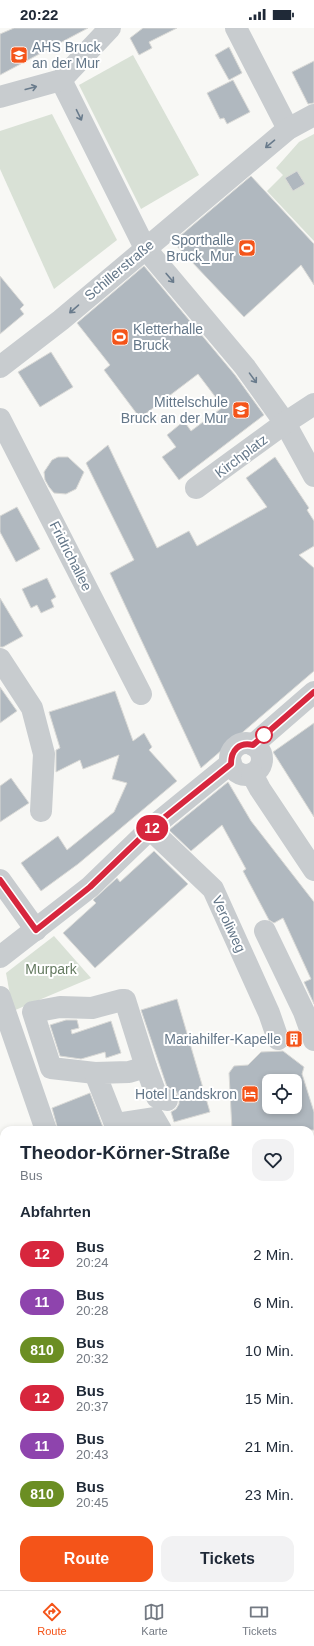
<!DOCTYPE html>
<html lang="de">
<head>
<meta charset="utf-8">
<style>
  body { margin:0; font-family:Arial,sans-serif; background:#f2f2f3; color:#1f2937; height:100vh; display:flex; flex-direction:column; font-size:15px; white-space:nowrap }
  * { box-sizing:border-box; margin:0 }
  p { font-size:13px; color:#747a83 }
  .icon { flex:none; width:22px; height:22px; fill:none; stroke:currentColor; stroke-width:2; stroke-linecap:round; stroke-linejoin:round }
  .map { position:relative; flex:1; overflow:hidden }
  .details { position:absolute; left:0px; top:1098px; width:314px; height:464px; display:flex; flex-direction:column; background:#fff; border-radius:12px 12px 0 0; box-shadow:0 2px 6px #0003 }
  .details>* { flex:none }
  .badge { padding:0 8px; border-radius:13px; font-size:14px; line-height:26px }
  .controls { position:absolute; left:262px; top:1046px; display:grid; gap:8px }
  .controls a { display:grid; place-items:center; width:40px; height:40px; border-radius:8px; background:#fff; box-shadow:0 2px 6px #0003; font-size:20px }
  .map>.badge { position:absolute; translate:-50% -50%; box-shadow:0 0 0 2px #fff }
  h2 { padding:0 20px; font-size:15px; line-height:36px }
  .round { display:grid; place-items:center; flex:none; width:42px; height:42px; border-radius:12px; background:#f2f2f3 }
  .head { display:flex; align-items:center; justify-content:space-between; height:68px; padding:0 20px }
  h1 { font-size:19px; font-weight:600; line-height:30px }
  .cta { display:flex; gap:8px; margin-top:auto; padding:8px 20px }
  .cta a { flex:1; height:46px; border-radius:12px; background:#f45419; color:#fff; font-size:16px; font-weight:600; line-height:46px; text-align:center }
  .cta a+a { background:#f2f2f3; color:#1f2937 }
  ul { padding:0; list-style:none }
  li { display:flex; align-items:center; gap:12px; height:48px; padding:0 20px }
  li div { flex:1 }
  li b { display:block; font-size:15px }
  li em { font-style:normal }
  li .badge { min-width:44px; font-weight:700; text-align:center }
  .status { display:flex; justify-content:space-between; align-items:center; height:28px; padding:0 20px; background:#fff; direction:ltr }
  .status svg { height:11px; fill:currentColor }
  .tab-bar { display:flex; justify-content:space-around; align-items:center; height:56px; border-top:1px solid #e0e1e3; background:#fff; font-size:11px; color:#747a83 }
  .tab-bar a { display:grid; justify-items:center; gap:2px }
  .tab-bar .active { color:#f45419 }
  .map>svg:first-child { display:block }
  .built { fill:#e6e7e6 }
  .green { fill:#d9e1d6 }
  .water { fill:#c1ccd2 }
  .building { fill:#b0b8bf; stroke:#dadad7; fill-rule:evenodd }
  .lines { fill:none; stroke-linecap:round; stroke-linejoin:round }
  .major-casing { stroke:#bbbfc3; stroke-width:24 }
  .minor { stroke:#c8cccf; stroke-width:22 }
  .major { stroke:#fff; stroke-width:22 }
  .oneway { stroke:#697b8c }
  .line-casing { stroke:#fff; stroke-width:9 }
  .line { stroke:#d7263d; stroke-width:6 }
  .stop-dot { fill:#fff; stroke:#d7263d; stroke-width:2 }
  .labels { text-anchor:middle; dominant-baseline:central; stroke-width:4; stroke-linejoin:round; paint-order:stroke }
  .poi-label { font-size:14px; fill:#647789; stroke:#fff; text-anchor:end }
  .street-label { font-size:14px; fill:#647789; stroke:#fff }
  .park-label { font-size:14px; fill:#647a60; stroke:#fff }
</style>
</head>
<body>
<div class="status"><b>20:22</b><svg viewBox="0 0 49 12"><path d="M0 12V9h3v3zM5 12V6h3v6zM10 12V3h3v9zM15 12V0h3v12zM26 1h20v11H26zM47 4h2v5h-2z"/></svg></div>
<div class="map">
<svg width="314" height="1562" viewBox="0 0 314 1562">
  <rect width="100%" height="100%" fill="#f8f8f5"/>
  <polygon class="built" points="0,1532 4,1532 4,1558 60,1558 59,1562 0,1562"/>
  <g class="green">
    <polygon points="133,27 199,147 141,181 79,57"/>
    <polygon points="52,86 117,212 54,261 0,141 0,103"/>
    <polygon points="314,106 314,213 267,163 283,147 276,140 299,114"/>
    <polygon points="54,908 91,950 13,983 6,945"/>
    <polygon points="310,1251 314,1251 314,1281 310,1282"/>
    <polygon points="4,1341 4,1373 0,1374 0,1342"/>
  </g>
  <g class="water">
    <polygon points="314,1140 314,1251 310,1251 310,1141"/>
    <polygon points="4,1221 4,1341 0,1342 0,1223"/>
  </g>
  <g class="building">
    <polygon points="14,0 88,0 0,47 0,6"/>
    <polygon points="143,0 177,0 149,14 152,20 139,27 130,10"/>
    <polygon points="229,19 242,45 229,52 215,27"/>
    <polygon points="314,33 314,75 308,76 292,44"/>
    <polygon points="233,52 250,84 227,96 224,90 220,91 207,65"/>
    <polygon points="297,143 305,156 293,163 285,150"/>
    <polygon points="251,148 314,216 314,257 301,237 244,289 173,214"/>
    <polygon points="144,238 235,347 264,387 179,452 162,429 176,419 167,407 184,393 191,403 223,379 198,346 140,390 104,342 110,337 77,295"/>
    <polygon points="0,248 24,277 20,281 24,286 0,306"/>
    <polygon points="51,324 73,359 40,379 18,344"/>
    <polygon points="108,417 157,520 189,503 197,518 267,479 246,450 275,429 309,480 307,482 314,493 314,518 299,527 314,540 314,643 201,740 110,545 134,532 86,435"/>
    <polygon points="58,429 68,429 84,444 76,461 66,466 54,465 49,459 45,452 44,444 52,432"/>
    <polygon points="17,479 40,521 16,534 0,504 0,488"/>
    <polygon points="47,550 56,569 51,572 54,579 41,585 37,577 31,580 22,561"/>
    <polygon points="0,570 23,608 3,619 0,619"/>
    <polygon points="0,659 17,683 0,695"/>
    <polygon points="115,663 133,713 144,705 152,719 149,722 177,753 78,836 41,863 21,835 58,808 67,822 114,784 127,755 112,751 119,727 83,741 80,732 56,744 56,722 60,720 49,684"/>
    <polygon points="314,695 314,789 273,724"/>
    <polygon points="11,750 29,775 0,794 0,758"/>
    <polygon points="228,754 251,793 314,874 314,976 304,954 311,951 283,890 274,895 269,892 243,843 246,841 222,797 191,823 169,802"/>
    <polygon points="154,823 188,856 95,940 63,905 96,875 93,872 117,850 120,854"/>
    <polygon points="177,971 210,1084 174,1094 171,1084 176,1081 179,1076 179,1069 176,1063 167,1059 141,982"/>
    <polygon points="66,992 77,992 79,1000 71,1002 72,1006 111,993 121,1025 106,1030 105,1024 81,1031 60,1028 50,997"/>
    <polygon points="297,1002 302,1015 290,1020 290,1006"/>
    <path d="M 283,1023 L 304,1039 L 302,1046 L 314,1084 L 314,1102 L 232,1102 L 229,1045 L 234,1038 L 248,1037 L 261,1024 ZM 269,1053 L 295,1053 L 295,1079 L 269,1079 Z"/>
    <polygon points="90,1065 104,1102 58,1102 52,1080"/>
  </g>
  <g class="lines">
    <defs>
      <g id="major">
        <polyline points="310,1505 314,1505"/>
        <polyline points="0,1517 4,1517"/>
      </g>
    </defs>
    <use href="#major" class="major-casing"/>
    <g class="minor">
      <polyline points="236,0 288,101"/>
      <polyline points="61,52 145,220 245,339 285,395 314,448"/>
      <polyline points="0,69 61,52 110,0"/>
      <polyline points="0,339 61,292 288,101 314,87"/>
      <polyline points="0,391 141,666"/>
      <polyline points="196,460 285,395 314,376"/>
      <polyline points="0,631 32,680 44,726 41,783"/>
      <circle cx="246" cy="731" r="16"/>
      <polyline points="253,717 314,664"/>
      <polyline points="252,746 260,761 314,842"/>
      <polyline points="150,801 213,861 269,985 278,1011"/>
      <polyline points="0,852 36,902"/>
      <polyline points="265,903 304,984 314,1012"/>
      <polyline points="0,929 90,859 150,801 231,735"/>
      <polyline points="0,969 46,1102"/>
      <polyline points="95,1045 51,1040 33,984 60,979 92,980 122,972 125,972 146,1039"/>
      <polyline points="161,1102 154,1090 115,1096 95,1045 129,1044 146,1039 157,1069 167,1072"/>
      <polyline points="310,1301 314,1300"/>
      <polyline points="0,1384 4,1383"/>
    </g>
    <use href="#major" class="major"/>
  </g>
  <defs><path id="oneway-shaft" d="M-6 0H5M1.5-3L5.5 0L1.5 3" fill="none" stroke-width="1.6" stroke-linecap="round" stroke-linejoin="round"/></defs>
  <g class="oneway">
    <use href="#oneway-shaft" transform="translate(31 60) rotate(-15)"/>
    <use href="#oneway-shaft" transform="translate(79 87) rotate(64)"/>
    <use href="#oneway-shaft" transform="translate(270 116) rotate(140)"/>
    <use href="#oneway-shaft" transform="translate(170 250) rotate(50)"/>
    <use href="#oneway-shaft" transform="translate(74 281) rotate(139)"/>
    <use href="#oneway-shaft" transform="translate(253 350) rotate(54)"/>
  </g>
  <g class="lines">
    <defs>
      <path id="line" d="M 0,852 L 36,902 L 90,859 L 150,801 L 231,736 C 231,722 239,714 253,717 L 314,664"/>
    </defs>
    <use href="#line" class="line-casing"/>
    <use href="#line" class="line"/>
  </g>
  <defs>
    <symbol id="school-square" viewBox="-11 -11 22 22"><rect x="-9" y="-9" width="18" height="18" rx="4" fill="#f45419" stroke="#fff"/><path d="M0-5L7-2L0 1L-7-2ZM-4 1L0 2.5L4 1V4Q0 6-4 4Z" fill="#fff"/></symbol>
    <symbol id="stadium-square" viewBox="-11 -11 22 22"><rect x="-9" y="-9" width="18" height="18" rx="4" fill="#f45419" stroke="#fff"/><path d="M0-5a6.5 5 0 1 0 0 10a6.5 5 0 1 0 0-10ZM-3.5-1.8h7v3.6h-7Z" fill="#fff"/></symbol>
    <symbol id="building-square" viewBox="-11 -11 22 22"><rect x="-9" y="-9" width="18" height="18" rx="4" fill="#f45419" stroke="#fff"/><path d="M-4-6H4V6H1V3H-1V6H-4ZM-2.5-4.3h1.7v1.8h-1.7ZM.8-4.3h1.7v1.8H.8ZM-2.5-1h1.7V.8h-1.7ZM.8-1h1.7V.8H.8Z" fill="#fff"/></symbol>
    <symbol id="hotel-square" viewBox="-11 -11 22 22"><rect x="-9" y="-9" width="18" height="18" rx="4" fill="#f45419" stroke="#fff"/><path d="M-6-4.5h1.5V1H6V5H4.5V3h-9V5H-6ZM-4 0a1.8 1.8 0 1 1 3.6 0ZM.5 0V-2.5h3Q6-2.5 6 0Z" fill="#fff"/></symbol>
  </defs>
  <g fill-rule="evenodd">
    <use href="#school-square" x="9" y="17" width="20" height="20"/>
    <use href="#stadium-square" x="237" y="210" width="20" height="20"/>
    <use href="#stadium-square" x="110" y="299" width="20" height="20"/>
    <use href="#school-square" x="231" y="372" width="20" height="20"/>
    <use href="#building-square" x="284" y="1001" width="20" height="20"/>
    <use href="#hotel-square" x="240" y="1056" width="20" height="20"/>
  </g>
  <circle class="stop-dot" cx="264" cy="707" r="8"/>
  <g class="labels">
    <g class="poi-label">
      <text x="32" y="19" text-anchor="start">AHS Bruck<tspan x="32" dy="16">an der Mur</tspan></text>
      <text x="234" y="212">Sporthalle<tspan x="234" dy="16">Bruck_Mur</tspan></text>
      <text x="133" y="301" text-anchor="start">Kletterhalle<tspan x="133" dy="16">Bruck</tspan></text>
      <text x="228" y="374">Mittelschule<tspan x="228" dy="16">Bruck an der Mur</tspan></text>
      <text x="281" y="1011">Mariahilfer-Kapelle</text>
      <text x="237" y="1066">Hotel Landskron</text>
    </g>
    <g class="street-label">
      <text transform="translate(119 242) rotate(-40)">Schillerstraße</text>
      <text transform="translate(241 428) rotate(-37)">Kirchplatz</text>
      <text transform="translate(71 528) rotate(63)">Fridrichallee</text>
      <text transform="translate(229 896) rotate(65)">Veroliweg</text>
    </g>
    <g class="park-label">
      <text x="51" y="941">Murpark</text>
    </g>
  </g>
</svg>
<div class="controls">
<a><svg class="icon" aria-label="locate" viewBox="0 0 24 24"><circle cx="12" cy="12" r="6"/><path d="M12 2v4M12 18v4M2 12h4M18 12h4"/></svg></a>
</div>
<b class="badge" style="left:152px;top:800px;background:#d7263d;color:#fff">12</b>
<section class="details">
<div class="head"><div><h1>Theodor-Körner-Straße</h1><p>Bus</p></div><a class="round"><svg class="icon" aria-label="heart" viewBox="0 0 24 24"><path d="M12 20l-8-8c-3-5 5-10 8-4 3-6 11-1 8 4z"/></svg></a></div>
<h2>Abfahrten</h2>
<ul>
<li><span class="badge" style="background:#d7263d;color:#fff">12</span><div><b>Bus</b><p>20:24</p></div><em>2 Min.</em></li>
<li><span class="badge" style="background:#8e44ad;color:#fff">11</span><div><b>Bus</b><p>20:28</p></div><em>6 Min.</em></li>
<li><span class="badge" style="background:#6b8e23;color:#fff">810</span><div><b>Bus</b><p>20:32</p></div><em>10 Min.</em></li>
<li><span class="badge" style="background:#d7263d;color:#fff">12</span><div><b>Bus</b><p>20:37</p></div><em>15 Min.</em></li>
<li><span class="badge" style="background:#8e44ad;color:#fff">11</span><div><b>Bus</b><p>20:43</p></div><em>21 Min.</em></li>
<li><span class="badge" style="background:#6b8e23;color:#fff">810</span><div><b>Bus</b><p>20:45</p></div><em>23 Min.</em></li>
</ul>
<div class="cta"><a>Route</a><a>Tickets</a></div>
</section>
</div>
<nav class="tab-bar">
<a class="active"><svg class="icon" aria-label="directions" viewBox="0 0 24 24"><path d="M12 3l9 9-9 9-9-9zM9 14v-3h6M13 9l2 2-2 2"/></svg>Route</a>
<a><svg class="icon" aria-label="map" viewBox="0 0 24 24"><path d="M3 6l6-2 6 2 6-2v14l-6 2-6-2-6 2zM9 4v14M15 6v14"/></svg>Karte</a>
<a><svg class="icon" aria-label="tickets" viewBox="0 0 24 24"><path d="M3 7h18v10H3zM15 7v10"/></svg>Tickets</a>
</nav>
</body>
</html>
